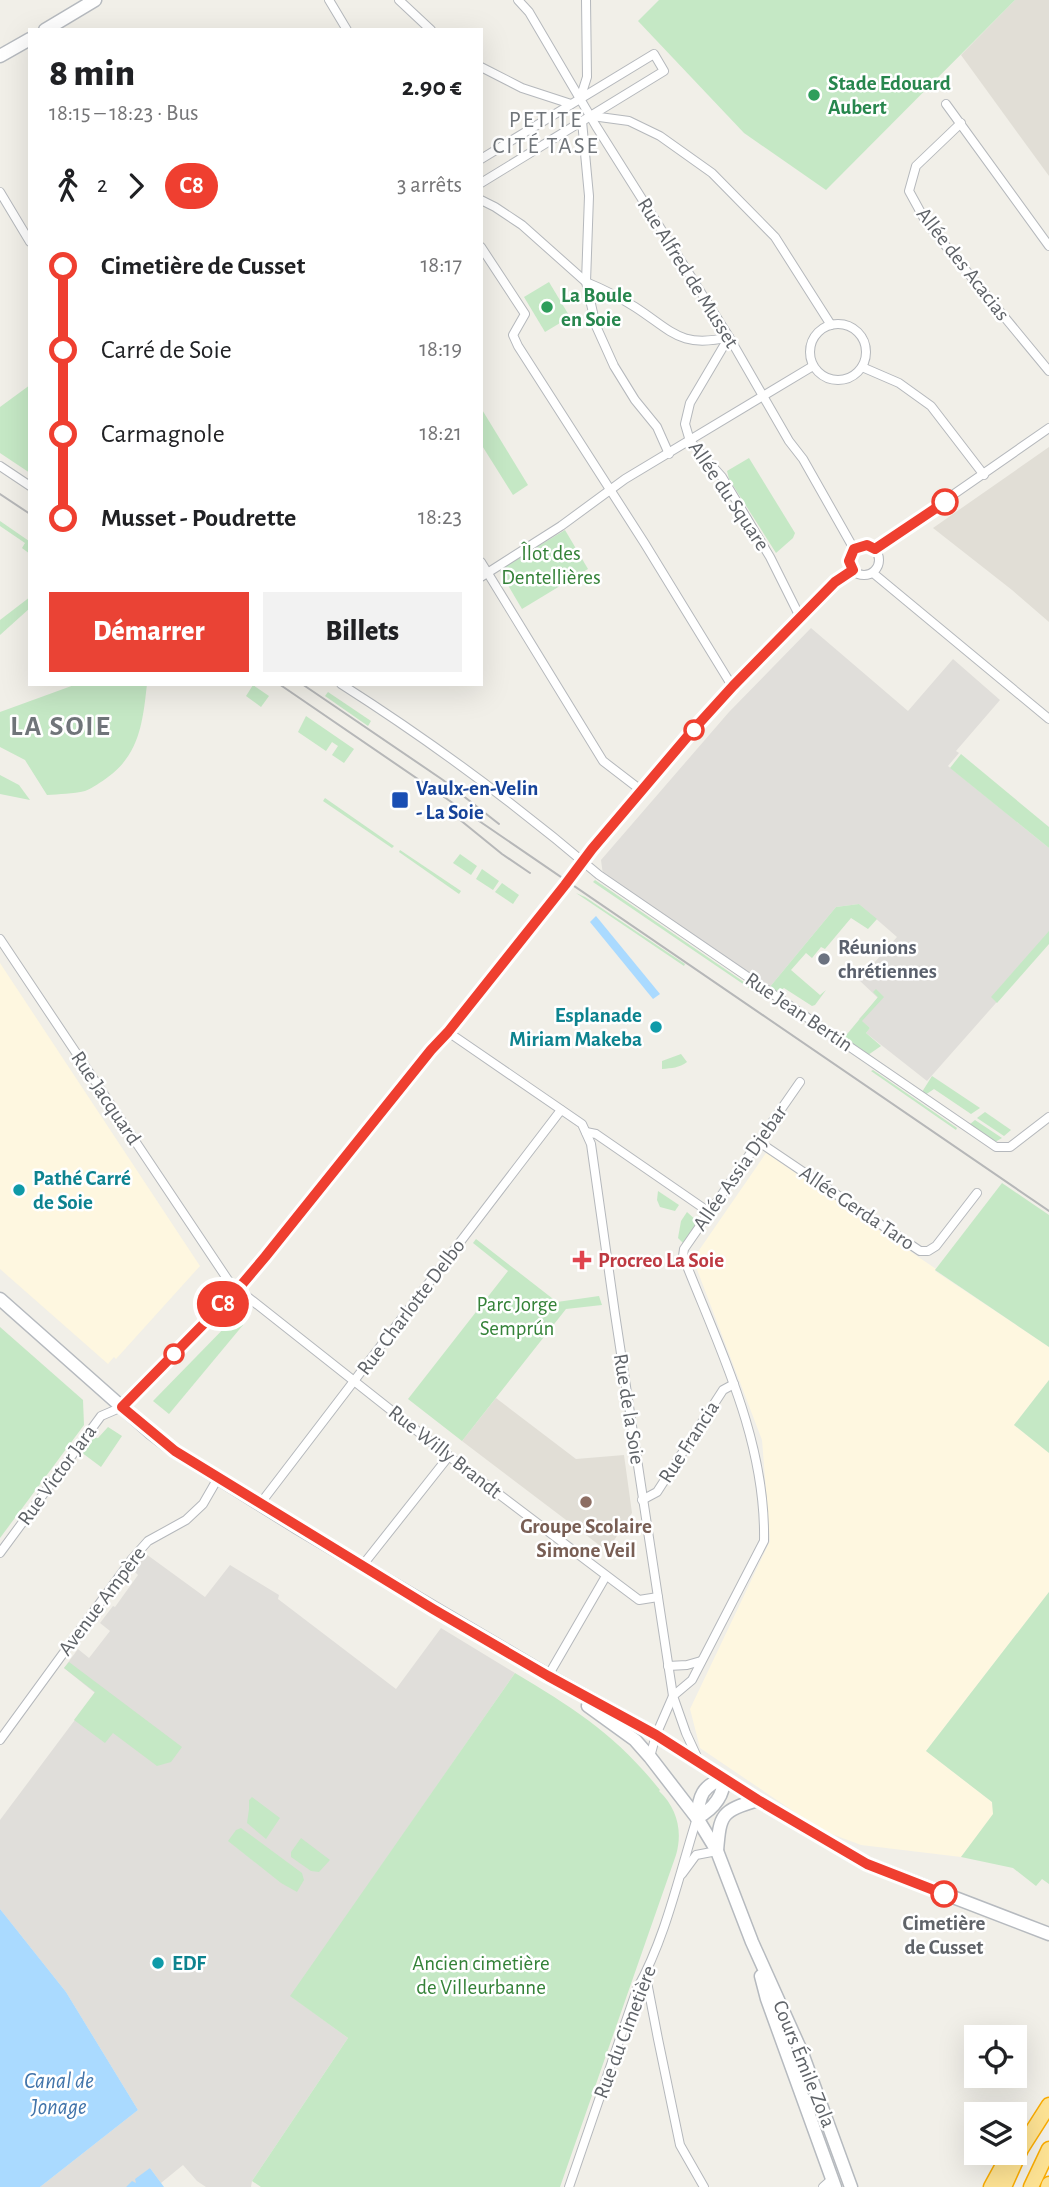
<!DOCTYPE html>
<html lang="fr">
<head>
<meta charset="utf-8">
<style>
  body { margin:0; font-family:"Alegreya Sans",sans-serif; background:#f2f2f2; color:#202124; height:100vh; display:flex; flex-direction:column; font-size:26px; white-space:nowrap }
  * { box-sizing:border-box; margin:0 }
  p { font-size:23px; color:#757577 }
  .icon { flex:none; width:38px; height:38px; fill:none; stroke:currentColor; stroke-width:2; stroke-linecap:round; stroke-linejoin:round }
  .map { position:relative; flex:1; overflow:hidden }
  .side { position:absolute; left:28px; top:28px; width:455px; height:658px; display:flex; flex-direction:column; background:#fff; border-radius:0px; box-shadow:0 7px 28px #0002 }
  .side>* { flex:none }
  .badge { padding:0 14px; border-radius:23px; font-size:24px; line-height:46px }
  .tools { position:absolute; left:964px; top:2025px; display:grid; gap:14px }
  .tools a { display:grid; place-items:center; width:63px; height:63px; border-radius:0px; background:#fff; box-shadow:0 7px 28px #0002; font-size:35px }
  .map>.badge { position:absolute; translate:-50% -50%; box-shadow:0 0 0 4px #fff }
  .legs { display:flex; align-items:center; gap:10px; height:77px; padding:0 21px; font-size:23px }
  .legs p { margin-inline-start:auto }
  .summary { display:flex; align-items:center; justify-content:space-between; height:119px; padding:0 21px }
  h1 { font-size:38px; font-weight:800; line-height:52px }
  .action { display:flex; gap:14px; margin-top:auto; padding:14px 21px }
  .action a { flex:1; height:80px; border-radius:0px; background:#ea4335; color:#fff; font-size:28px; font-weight:800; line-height:80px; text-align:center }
  .action a+a { background:#f2f2f2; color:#202124 }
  ul { padding:0 21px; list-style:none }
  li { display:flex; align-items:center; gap:24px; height:84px; font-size:26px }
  li i { display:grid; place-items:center; width:10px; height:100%; margin:0 9px; background:currentColor }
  li i::after { content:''; width:18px; height:18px; margin:-9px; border:5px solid; border-radius:50%; background:#fff }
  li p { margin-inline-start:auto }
  li:first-child i { background:linear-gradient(#0000 50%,currentColor 0) }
  li:last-child i { background:linear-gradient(currentColor 50%,#0000 0) }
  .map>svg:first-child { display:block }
  .commercial { fill:#fef7e0 }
  .industrial { fill:#e0deda }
  .education { fill:#e1ded6 }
  .green { fill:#c5e8c5 }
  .water { fill:#aadaff }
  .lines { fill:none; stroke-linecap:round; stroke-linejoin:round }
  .street-casing { stroke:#b5b8bc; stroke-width:10 }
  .secondary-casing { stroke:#b6babf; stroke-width:15 }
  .highway-casing { stroke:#f9ab00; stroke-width:17 }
  .street { stroke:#fff; stroke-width:8 }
  .secondary { stroke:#fff; stroke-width:12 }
  .highway { stroke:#fde293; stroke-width:14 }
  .tram { stroke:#b6b7b8; stroke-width:2 }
  .line-1-casing { stroke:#fff; stroke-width:16 }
  .line-1 { stroke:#ef3f30; stroke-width:10 }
  .leisure-dot { fill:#2e9e5b; stroke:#fff; stroke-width:2.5 }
  .stop-1-dot { fill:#fff; stroke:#ef3f30; stroke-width:3.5 }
  .transit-dot { fill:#1a4fb4; stroke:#fff; stroke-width:2.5 }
  .worship-dot { fill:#6b7280; stroke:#fff; stroke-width:2.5 }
  .culture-dot { fill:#0f9aa8; stroke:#fff; stroke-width:2.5 }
  .health-dot { fill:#e0444e; stroke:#fff; stroke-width:2.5 }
  .education-dot { fill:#8d6e63; stroke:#fff; stroke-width:2.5 }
  .labels { text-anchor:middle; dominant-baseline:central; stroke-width:5; stroke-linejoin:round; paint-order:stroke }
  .leisure-label { font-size:21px; font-weight:bold; fill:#27864d; stroke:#fff; text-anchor:start }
  .street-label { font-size:21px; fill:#5f6368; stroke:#fff }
  .park-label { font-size:21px; fill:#348238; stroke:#fff }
  .transit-label { font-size:21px; font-weight:bold; fill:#164399; stroke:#fff; text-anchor:start }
  .worship-label { font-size:21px; font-weight:bold; fill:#5b616d; stroke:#fff; text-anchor:start }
  .culture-label { font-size:21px; font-weight:bold; fill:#0d838f; stroke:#fff; text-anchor:start }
  .health-label { font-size:21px; font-weight:bold; fill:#be3a42; stroke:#fff; text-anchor:start }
  .education-label { font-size:21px; font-weight:bold; fill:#785e54; stroke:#fff }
  .stop-label { font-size:21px; font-weight:bold; fill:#5f6368; stroke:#fff }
  .neighbourhood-label { font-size:23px; letter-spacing:2px; fill:#70757a; stroke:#fff }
  .water-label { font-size:23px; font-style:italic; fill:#4174aa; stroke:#fff }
  .district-label { font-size:28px; font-weight:bold; letter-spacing:2px; fill:#70757a; stroke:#fff }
</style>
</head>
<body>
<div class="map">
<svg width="1049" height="2187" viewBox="0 0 1049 2187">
  <rect width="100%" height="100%" fill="#f1efe8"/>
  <g class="commercial">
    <polygon points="0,963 200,1266 116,1359 114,1357 108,1364 0,1269"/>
    <polygon points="766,1153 936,1269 935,1271 1049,1347 1049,1380 1014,1425 1049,1453 1049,1592 926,1751 992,1802 994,1814 961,1857 861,1845 821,1830 700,1748 690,1709 770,1541 762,1440 693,1259"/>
  </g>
  <g class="industrial">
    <polygon points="811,628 908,711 953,659 1000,700 956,751 959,753 948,766 1049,848 1049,943 927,1081 866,1033 870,1028 859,1019 878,998 859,980 897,937 859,904 836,907 769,988 603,875 601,860 729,712"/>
    <polygon points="146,1554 205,1597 230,1565 279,1595 278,1599 396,1689 441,1628 515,1673 291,1996 348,2038 252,2181 251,2187 206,2187 197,2181 183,2165 161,2183 150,2168 137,2185 126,2187 40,2187 138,2110 66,1992 0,1909 0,1820 95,1693 64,1668 78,1649 89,1658 110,1631 100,1623 113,1606 115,1607 138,1575 134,1571"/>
  </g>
  <g class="education">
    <polygon points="1015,0 1049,0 1049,176 961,55"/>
    <polygon points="1049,447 1049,622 1012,590 933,528"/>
    <polygon points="496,1398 576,1459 624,1455 632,1513 607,1551 462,1441"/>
  </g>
  <g class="green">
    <polygon points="659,0 1015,0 826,190 744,133 638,21"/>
    <polygon points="549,282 570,317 545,332 524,297"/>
    <polygon points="30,385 30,473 0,453 0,407"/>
    <polygon points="481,408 528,485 513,495 481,444"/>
    <polygon points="749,458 795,533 793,538 776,553 729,479 727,471"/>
    <polygon points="0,521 29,541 30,554 22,548 25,543 0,526"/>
    <polygon points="565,530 588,569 522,609 499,570"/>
    <polygon points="30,597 30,608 0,635 0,620"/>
    <path d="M 77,684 L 147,684 C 143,720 140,754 108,777 C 101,782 93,788 85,791 C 73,794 59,794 47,795 L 25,760 L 0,747 L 0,712 Z"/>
    <polygon points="253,685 269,696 261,707 246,696"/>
    <polygon points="328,692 371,721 368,726 325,696"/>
    <polygon points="306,716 354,749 344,763 332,755 338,746 332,742 326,751 298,732"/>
    <polygon points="961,754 1049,827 1049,848 950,768"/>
    <polygon points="0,775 19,785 30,800 0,794"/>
    <polygon points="325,798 394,846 392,848 323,801"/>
    <polygon points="400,850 461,891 459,894 399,852"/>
    <polygon points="460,854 477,866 471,875 453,863"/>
    <polygon points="482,869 499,881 493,890 476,879"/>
    <polygon points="595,880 766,997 765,999 593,882"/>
    <polygon points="502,883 519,895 513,904 495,892"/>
    <polygon points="576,893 585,897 685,964 684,966"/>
    <polygon points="859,904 877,919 868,929 851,918 825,949 821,947 812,958 806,953 791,970 820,995 826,990 815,1005 812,1006 784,988 777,993 769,988 836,907"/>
    <polygon points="1049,931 1049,944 997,1003 991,997"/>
    <polygon points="876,989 884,997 862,1021 870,1028 866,1033 881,1046 868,1055 843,1039 878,997 873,992"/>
    <path d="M 681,1054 L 687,1062 C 679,1068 672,1068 662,1069 L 662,1061 Z"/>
    <polygon points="873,1070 957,1128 956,1130 871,1071"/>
    <polygon points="932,1076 980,1108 971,1114 934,1089 925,1095 922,1092"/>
    <polygon points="985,1112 1011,1130 1004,1136 977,1118"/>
    <polygon points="975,1120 1002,1138 995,1142 969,1125"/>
    <polygon points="1002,1183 1049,1215 1049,1347 935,1270"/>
    <polygon points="658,1191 679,1205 675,1211 660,1207 657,1200"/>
    <polygon points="687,1212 698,1222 683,1243 678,1238 681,1221"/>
    <polygon points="476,1239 557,1302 599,1296 602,1305 566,1309 462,1441 408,1399 508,1271 473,1243"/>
    <polygon points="235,1317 243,1325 169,1414 153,1401"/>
    <polygon points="0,1327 83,1400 84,1425 0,1538"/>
    <polygon points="1049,1380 1049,1453 1014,1425"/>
    <polygon points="108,1427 122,1436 101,1467 81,1452 92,1437 98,1438"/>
    <polygon points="1049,1592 1049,1884 1042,1879 1036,1886 1013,1868 961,1857 993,1814 992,1802 926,1751"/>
    <polygon points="69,1662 182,1747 171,1762 157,1766 113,1733 105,1743 74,1720 95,1692 64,1668"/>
    <path d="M 515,1673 C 575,1709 615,1734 660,1790 L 659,1791 C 677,1808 683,1831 676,1855 L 560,2187 L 261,2187 L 252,2181 L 348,2038 L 290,1996 Z"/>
    <polygon points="252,1797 280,1818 266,1839 247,1823 249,1809 249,1800"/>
    <polygon points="241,1828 302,1873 304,1880 297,1892 281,1883 228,1841 236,1830"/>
    <polygon points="301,1838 330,1860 319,1872 311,1871 291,1857 291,1852"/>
  </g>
  <g class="water">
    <polygon points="596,916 660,994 653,999 590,922"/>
    <polygon points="0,1909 66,1992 138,2110 40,2187 0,2187"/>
    <polygon points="150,2168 164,2187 126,2187 132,2181 136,2183 135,2179"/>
  </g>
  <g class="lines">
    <defs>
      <g id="street">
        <polyline points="329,0 347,30"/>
        <polyline points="399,0 431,30"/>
        <polyline points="518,0 529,12 596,126 729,337 789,441 803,459 854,549"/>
        <polyline points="481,67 522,88 571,104"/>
        <polyline points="580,99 587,77 586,0"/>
        <polyline points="946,104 1049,246"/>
        <polyline points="592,116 629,121 660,136 712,173 775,237 831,325"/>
        <path d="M 582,121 L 589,196 L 586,282 C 603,289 619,297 635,307 C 672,331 681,349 729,337"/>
        <polyline points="961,123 916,166 909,191 926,222 1049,371"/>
        <polyline points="481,159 654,54 664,71 481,183"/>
        <polyline points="0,192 30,242"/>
        <polyline points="481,200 495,207 522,225 586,282 596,326 614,366 635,400 657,427 669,454"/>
        <polyline points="481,247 525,314 513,335 518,346 645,544 732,686"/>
        <circle cx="838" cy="352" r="28"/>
        <polyline points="729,337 690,403 685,424 690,441 722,477 770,557 800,617"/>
        <polyline points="862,367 899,383 931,406 984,475"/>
        <polyline points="0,466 30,486"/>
        <circle cx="864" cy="560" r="15"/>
        <polyline points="875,549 1049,428"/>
        <polyline points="481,562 603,761 642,791"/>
        <polyline points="873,573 1049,719"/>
        <polyline points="481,577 561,526 625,479 813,366"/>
        <path d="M 341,684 C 432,742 517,805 599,875 L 996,1147 L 1010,1147 L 1049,1117"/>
        <polyline points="0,939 230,1283 459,1464 615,1582 639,1600 658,1597"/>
        <polyline points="448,1032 582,1124 591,1144 615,1314 673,1696 686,1733 698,1759"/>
        <polyline points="586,1132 596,1134 709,1212"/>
        <polyline points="759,1142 920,1251 928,1251 936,1246 977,1193"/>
        <polyline points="642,1500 657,1492 723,1390 734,1384"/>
        <polyline points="260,1504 561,1110"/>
        <polyline points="0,1553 101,1416 122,1407 138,1392 238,1289 265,1257 431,1050 448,1032 561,891 592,849 693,730 732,686 835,582 853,570"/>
        <polyline points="362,1566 449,1456"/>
        <polyline points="668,1666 687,1665 701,1661"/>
        <polyline points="548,1676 606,1576"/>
        <polyline points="0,1740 132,1559 148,1541 186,1520 203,1504 218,1478"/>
        <path d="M 650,1757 L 656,1735 L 673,1696 L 692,1680 L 764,1541 C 766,1440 719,1348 683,1256 L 684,1249 L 800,1082"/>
        <polyline points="682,1874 696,1855 717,1851"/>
        <polyline points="648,1972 647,1982 658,2039 680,2145 704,2187"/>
        <path d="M 569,2187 L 637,1989 C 666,1937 679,1875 697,1818"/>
        <polyline points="823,2187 832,2179"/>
      </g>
      <g id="secondary">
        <polyline points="45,30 95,0"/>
        <polyline points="0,56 30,39"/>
        <polyline points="0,1299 150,1432 175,1451 295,1526 549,1676 656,1735 758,1800 867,1864 1049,1934"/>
        <polyline points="588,1706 635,1740 650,1757 697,1818 717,1851 752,1942 802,2053 851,2187"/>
        <path d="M 724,1778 C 724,1797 713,1809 697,1818 C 699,1796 702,1786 724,1778 Z"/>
        <path d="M 717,1851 C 720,1814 721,1811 758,1800"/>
        <polyline points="761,1976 767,1999 835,2187"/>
      </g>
      <g id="highway">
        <polyline points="991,2187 1003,2165 1015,2154"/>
        <polyline points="1004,2187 1021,2149 1049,2105"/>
        <polyline points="1031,2187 1049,2149"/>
        <polyline points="1048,2187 1049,2184"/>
      </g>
    </defs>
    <use href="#street" class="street-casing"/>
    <use href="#secondary" class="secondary-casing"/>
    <use href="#highway" class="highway-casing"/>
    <use href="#street" class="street"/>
    <use href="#secondary" class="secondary"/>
    <use href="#highway" class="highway"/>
    <g class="tram">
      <polyline points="0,494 30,514"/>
      <polyline points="279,684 1049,1211"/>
      <polyline points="302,684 443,780 499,824"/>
      <polyline points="454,815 502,854 530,873"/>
    </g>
  </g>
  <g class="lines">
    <defs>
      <polyline id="line-1" points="944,1894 867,1864 758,1800 656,1735 548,1676 433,1609 175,1451 122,1407 238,1289 265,1257 431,1050 448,1032 565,885 592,849 693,730 733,686 835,582 853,570 849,561 854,549 867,545 875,549 945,502"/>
    </defs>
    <use href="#line-1" class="line-1-casing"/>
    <use href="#line-1" class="line-1"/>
  </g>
  <g class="leisure-dot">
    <circle cx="814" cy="95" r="7"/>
    <circle cx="547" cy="307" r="7"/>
  </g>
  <g class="stop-1-dot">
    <circle cx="945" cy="502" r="12"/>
    <circle cx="694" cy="730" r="9"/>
    <circle cx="174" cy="1354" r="9"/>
    <circle cx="944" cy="1894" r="12"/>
  </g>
  <rect class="transit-dot" x="391" y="791" width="18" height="18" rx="3.5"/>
  <circle class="worship-dot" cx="824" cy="959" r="7"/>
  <g class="culture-dot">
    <circle cx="656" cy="1027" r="7"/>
    <circle cx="19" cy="1190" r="7"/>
    <circle cx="158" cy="1963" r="7"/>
  </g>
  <path class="health-dot" d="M578.5 1249.5h7v7h7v7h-7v7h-7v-7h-7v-7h7z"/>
  <circle class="education-dot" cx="586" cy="1502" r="7"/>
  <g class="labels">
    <g class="leisure-label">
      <text x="828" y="83">Stade Edouard<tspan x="828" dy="24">Aubert</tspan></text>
      <text x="561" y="295">La Boule<tspan x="561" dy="24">en Soie</tspan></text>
    </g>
    <g class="street-label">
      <text transform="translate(963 264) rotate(52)">Allée des Acacias</text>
      <text transform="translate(688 273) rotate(58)">Rue Alfred de Musset</text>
      <text transform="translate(729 496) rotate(56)">Allée du Square</text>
      <text transform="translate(799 1012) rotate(34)">Rue Jean Bertin</text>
      <text transform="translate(106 1098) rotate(56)">Rue Jacquard</text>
      <text transform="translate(740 1168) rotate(-55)">Allée Assia Djebar</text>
      <text transform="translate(857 1208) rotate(34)">Allée Gerda Taro</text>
      <text transform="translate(411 1307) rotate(-53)">Rue Charlotte Delbo</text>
      <text transform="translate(629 1409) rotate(81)">Rue de la Soie</text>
      <text transform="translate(689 1442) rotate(-57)">Rue Francia</text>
      <text transform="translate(445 1452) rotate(38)">Rue Willy Brandt</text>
      <text transform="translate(57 1475) rotate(-54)">Rue Victor Jara</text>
      <text transform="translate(102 1601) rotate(-53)">Avenue Ampère</text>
      <text transform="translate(625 2032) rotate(-69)">Rue du Cimetière</text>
      <text transform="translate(804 2064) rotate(68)">Cours Émile Zola</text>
    </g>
    <g class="park-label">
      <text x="551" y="553">Îlot des<tspan x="551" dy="24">Dentellières</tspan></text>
      <text x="517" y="1304">Parc Jorge<tspan x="517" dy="24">Semprún</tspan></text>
      <text x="481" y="1963">Ancien cimetière<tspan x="481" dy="24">de Villeurbanne</tspan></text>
    </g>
    <g class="transit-label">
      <text x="416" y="788">Vaulx-en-Velin<tspan x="416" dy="24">- La Soie</tspan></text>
    </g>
    <g class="worship-label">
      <text x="838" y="947">Réunions<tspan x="838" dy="24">chrétiennes</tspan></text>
    </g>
    <g class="culture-label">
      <text x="642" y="1015" text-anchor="end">Esplanade<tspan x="642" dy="24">Miriam Makeba</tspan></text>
      <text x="33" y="1178">Pathé Carré<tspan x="33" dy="24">de Soie</tspan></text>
      <text x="172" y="1963">EDF</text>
    </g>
    <g class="health-label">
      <text x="598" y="1260">Procreo La Soie</text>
    </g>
    <g class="education-label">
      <text x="586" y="1526">Groupe Scolaire<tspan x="586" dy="24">Simone Veil</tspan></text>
    </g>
    <g class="stop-label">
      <text x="944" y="1923">Cimetière<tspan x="944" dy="24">de Cusset</tspan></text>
    </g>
    <g class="neighbourhood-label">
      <text x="546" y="120">PETITE<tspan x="546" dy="26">CITÉ TASE</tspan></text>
    </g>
    <g class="water-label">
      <text x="59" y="2081">Canal de<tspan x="59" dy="26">Jonage</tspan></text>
    </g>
    <g class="district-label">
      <text x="61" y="727">LA SOIE</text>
    </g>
  </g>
</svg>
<div class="tools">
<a><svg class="icon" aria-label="locate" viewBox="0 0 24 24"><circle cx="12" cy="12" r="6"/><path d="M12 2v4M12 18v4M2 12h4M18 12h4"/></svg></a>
<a><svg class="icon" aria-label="layers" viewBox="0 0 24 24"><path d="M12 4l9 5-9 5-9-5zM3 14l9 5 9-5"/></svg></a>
</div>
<b class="badge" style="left:223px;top:1304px;background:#ef3f30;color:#fff">C8</b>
<section class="side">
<div class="summary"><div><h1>8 min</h1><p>18:15 – 18:23 · Bus</p></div><b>2.90 €</b></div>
<div class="legs"><svg class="icon" aria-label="walk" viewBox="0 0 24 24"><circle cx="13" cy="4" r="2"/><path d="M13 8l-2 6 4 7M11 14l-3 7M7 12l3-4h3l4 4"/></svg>2<svg class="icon" aria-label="forward" viewBox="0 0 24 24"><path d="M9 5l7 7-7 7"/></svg><b class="badge" style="background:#ef3f30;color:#fff">C8</b><p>3 arrêts</p></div>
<ul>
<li><i style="color:#ef3f30"></i><b>Cimetière de Cusset</b><p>18:17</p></li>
<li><i style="color:#ef3f30"></i><span>Carré de Soie</span><p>18:19</p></li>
<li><i style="color:#ef3f30"></i><span>Carmagnole</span><p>18:21</p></li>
<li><i style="color:#ef3f30"></i><b>Musset - Poudrette</b><p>18:23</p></li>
</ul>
<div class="action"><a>Démarrer</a><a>Billets</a></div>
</section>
</div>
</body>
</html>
